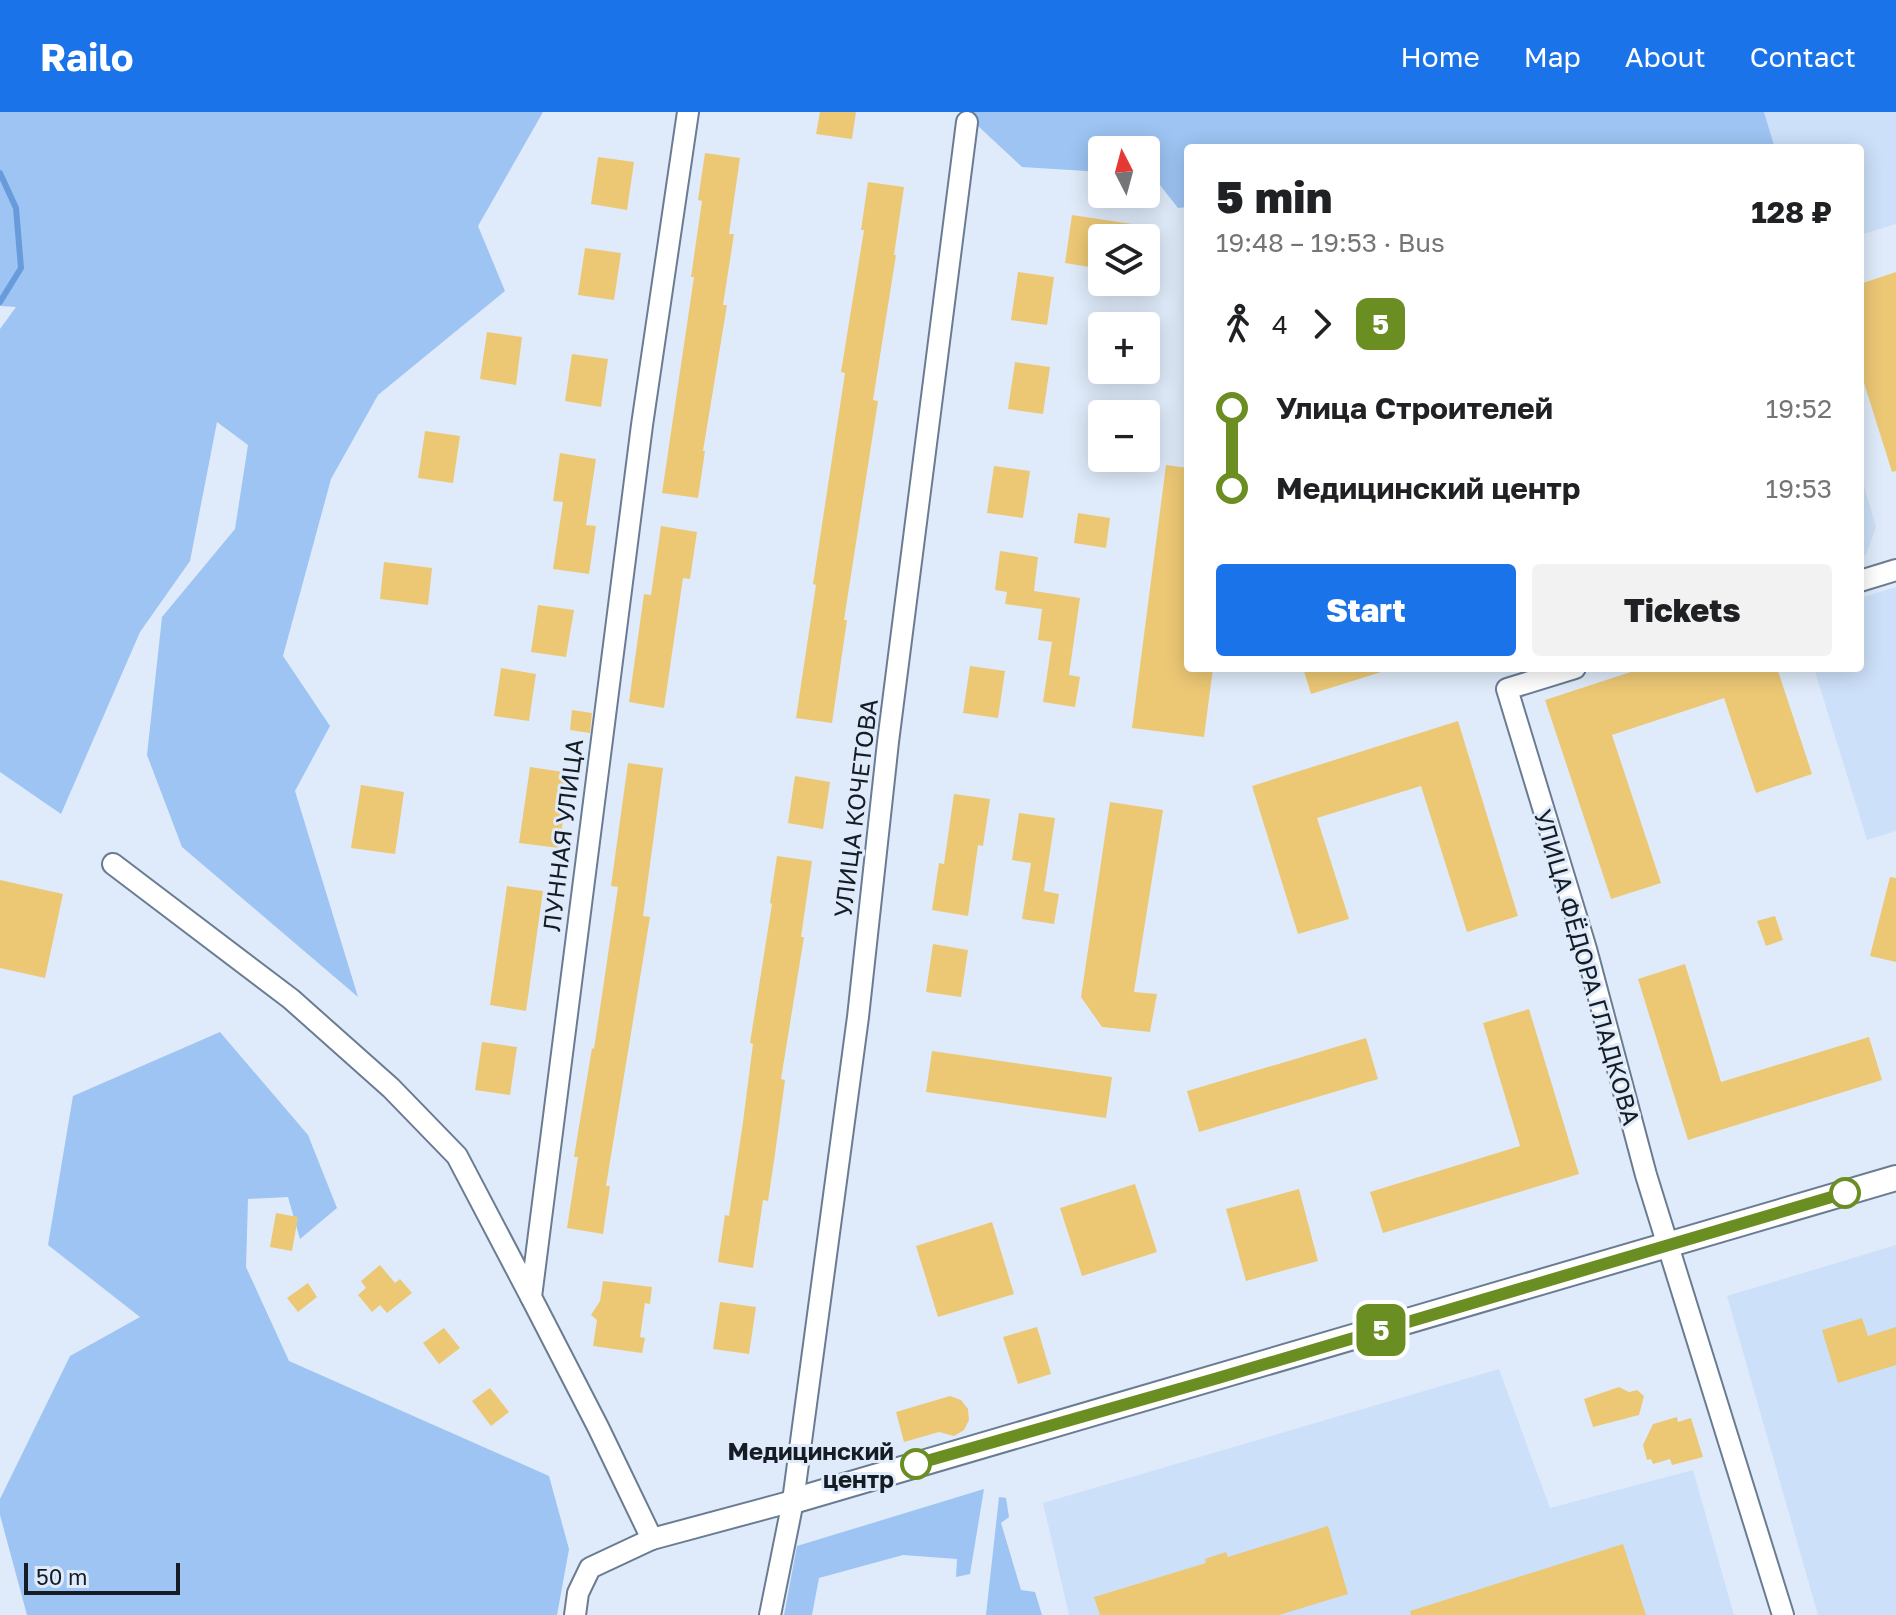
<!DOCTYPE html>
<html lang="en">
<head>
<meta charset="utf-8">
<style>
  body { margin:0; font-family:"Golos Text",sans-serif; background:#f2f2f2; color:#202124; height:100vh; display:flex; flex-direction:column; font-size:30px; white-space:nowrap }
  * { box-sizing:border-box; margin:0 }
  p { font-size:26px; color:#757577 }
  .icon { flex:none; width:44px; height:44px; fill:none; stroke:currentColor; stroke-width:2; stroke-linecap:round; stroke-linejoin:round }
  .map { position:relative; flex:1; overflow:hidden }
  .details { position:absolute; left:1184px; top:32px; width:680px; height:528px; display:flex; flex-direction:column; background:#fff; border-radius:8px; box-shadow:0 4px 20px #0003 }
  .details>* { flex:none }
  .badge { padding:0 16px; border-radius:12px; font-size:28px; line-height:52px }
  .needle { width:52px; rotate:354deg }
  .buttons { position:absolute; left:1088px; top:24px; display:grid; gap:16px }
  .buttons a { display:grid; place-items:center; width:72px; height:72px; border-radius:8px; background:#fff; box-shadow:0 4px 20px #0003; font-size:40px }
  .scale { position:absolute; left:24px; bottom:20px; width:156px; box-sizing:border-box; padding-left:8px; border:4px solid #151c24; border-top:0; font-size:22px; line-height:28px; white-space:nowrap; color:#151c24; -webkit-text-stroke:6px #dfebfa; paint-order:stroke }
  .map>.badge { position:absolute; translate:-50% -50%; box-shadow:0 0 0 4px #fff }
  .legs { display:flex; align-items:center; gap:12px; height:88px; padding:0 32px; font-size:26px }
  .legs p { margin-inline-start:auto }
  .headline { display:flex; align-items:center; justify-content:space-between; height:136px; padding:0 32px }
  h1 { font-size:44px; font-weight:800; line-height:60px }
  .primary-button { display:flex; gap:16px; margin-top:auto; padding:16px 32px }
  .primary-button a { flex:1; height:92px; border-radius:8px; background:#1a73e8; color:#fff; font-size:32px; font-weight:800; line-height:92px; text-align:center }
  .primary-button a+a { background:#f2f2f2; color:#202124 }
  ul { padding:0 32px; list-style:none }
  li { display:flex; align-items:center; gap:28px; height:80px; font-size:30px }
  li i { display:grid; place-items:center; width:12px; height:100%; margin:0 10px; background:currentColor }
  li i::after { content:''; width:20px; height:20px; margin:-10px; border:6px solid; border-radius:50%; background:#fff }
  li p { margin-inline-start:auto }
  li:first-child i { background:linear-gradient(#0000 50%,currentColor 0) }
  li:last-child i { background:linear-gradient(currentColor 50%,#0000 0) }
  header { display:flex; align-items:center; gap:48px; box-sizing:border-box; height:112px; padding:0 40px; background:#1a73e8; color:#fff }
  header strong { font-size:38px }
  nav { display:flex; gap:44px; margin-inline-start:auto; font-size:28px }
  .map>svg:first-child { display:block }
  .built { fill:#cde0f9 }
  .green { fill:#9dc4f3 }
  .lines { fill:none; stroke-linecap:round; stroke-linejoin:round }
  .stream { stroke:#679bdb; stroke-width:6 }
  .building { fill:#ecc875 }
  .minor-casing { stroke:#6a7c92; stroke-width:24 }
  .tertiary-casing { stroke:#6a7c92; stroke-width:28 }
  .minor { stroke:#fff; stroke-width:20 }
  .tertiary { stroke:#fff; stroke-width:24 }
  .line-1-casing { stroke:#fff; stroke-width:18 }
  .line-1 { stroke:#6b8e23; stroke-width:12 }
  .stop-1-dot { fill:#fff; stroke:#6b8e23; stroke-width:4 }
  .labels { text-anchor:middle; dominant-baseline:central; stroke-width:6; stroke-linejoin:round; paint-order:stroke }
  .street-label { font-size:24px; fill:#151c24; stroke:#dfebfa }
  .stop-label { font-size:24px; font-weight:bold; fill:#151c24; stroke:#dfebfa; text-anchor:end }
</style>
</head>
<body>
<header>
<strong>Railo</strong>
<nav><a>Home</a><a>Map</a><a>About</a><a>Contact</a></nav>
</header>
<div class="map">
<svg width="1896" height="1503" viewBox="0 0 1896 1503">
  <rect width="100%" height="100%" fill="#dfebfa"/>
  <g class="built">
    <polygon points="1764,0 1896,0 1896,112 1860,123 1860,36 1775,36"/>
    <polygon points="1860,360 1876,415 1866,443 1860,445"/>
    <polygon points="1896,475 1896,719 1867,728 1814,556 1860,556 1860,486"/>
    <polygon points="1896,1133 1896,1503 1818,1503 1727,1184"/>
    <polygon points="1499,1257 1550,1396 1693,1358 1734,1503 1069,1503 1043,1391"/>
  </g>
  <g class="green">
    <polygon points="0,0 543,0 478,114 505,179 378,283 331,367 283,544 330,614 295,679 358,885 182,735 147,643 162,505 235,417 248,333 217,310 190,449 140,520 61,702 0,660 0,217 16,195 0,194"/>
    <polygon points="963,0 1764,0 1775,36 1188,36 1188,95 1178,96 1152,63 1146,62 1146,38 1102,38 1102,60 1022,55"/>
    <polygon points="220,920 308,1023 337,1096 300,1127 288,1085 248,1087 246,1155 289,1249 549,1364 569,1437 557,1503 27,1503 0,1403 0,1387 70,1244 140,1205 48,1133 73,984"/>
    <polygon points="984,1377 970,1462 956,1465 957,1447 903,1443 819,1466 812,1503 784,1503 797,1434"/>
    <polygon points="999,1385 1006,1386 1009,1405 1001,1411 1021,1478 1035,1480 1042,1503 986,1503"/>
  </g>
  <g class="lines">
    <polyline class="stream" points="0,61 16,96 21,156 0,190"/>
  </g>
  <g class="building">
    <polygon points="820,0 856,0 852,27 816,22"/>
    <polygon points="705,41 740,46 729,122 734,122 723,193 727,193 703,339 705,339 698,386 662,381 694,165 691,165 702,89 698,88"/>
    <polygon points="598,45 634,50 627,98 591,92"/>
    <polygon points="868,70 904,75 894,143 896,143 873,288 878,289 844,508 847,508 832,611 796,606 816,473 813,472 845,261 841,260 864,118 861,118"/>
    <polygon points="1072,103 1158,116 1157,126 1102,126 1102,157 1065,151"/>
    <polygon points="585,136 621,141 614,188 578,183"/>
    <polygon points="1018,160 1054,165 1047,213 1011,208"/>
    <polygon points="1896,160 1896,359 1892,360 1860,258 1860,172"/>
    <polygon points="487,220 522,225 516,273 480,267"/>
    <polygon points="572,242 608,247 601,295 565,289"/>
    <polygon points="1015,250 1050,255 1043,302 1008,297"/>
    <polygon points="425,319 460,324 453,371 418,366"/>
    <polygon points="560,341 596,347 586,413 596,414 589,462 553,457 563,390 553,389"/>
    <polygon points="1166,353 1188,356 1188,556 1213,556 1204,625 1132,616"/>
    <polygon points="994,354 1030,359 1023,406 987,401"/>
    <polygon points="1078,401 1110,406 1106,436 1074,431"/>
    <polygon points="661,414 697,420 690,467 683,466 664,596 629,590 644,482 651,483"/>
    <polygon points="1000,439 1038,445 1034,479 1080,486 1069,563 1080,565 1075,595 1043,590 1052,530 1038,528 1042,497 1005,492 1007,480 995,478"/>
    <polygon points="384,450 432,456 428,493 380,487"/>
    <polygon points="538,493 574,498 566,545 531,540"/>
    <polygon points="970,554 1005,559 998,606 963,601"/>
    <polygon points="501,556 536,562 529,609 494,604"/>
    <polygon points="1303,556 1381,556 1381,560 1311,582"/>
    <polygon points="1643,556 1777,556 1812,662 1756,681 1724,586 1612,623 1661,771 1611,787 1545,588"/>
    <polygon points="572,598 592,601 590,621 570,618"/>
    <polygon points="1458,609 1518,804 1467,820 1421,674 1317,706 1349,807 1298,822 1252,674"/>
    <polygon points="628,651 663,656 643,804 650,805 606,1074 610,1074 603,1122 567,1116 578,1045 574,1045 592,936 594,937 618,775 611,774"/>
    <polygon points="530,655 570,661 559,736 519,731"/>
    <polygon points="795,664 830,670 823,717 788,711"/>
    <polygon points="361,673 404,680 395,742 351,736"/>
    <polygon points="954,682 990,687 983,734 978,733 968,804 932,798 939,751 944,752"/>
    <polygon points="1110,690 1163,698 1134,880 1157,882 1150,920 1102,915 1081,885"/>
    <polygon points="1019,701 1055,706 1044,779 1059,782 1054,812 1022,807 1031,751 1012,748"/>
    <polygon points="777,744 812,749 801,825 804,825 781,967 785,968 775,1042 768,1089 763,1088 753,1156 718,1150 725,1103 729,1104 743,1010 753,932 750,931 772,792 770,791"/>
    <polygon points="1890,765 1896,766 1896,850 1870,844"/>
    <polygon points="0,768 63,782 45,866 0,856"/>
    <polygon points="507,774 543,779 526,899 490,893"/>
    <polygon points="1775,804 1783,828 1766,834 1757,809"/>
    <polygon points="933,832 968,838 961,885 926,880"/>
    <polygon points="1685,852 1721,970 1869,925 1882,968 1688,1028 1638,867"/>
    <polygon points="1529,897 1579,1062 1383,1121 1370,1080 1520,1034 1483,911"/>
    <polygon points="1366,926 1378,967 1199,1020 1187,979"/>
    <polygon points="482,930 517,935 510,983 475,978"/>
    <polygon points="932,939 1112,965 1106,1006 926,980"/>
    <polygon points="1135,1072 1157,1140 1082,1164 1060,1096"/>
    <polygon points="1299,1077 1318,1149 1246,1169 1226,1097"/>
    <polygon points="276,1101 298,1105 292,1139 270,1135"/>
    <polygon points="992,1110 1014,1182 938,1205 916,1134"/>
    <polygon points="380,1153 395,1171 400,1167 412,1181 387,1201 380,1193 372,1200 358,1183 366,1176 361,1169"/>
    <polygon points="603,1169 652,1175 650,1192 645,1191 640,1225 645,1226 642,1241 593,1234 597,1208 591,1203 600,1189"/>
    <polygon points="308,1171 317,1185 298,1200 287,1186"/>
    <polygon points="720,1190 756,1195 749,1242 713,1237"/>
    <polygon points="1862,1206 1868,1224 1896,1215 1896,1253 1838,1271 1822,1218"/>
    <polygon points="1037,1215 1051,1262 1018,1272 1003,1225"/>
    <polygon points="444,1216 460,1236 439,1252 423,1231"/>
    <polygon points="1619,1275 1629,1280 1637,1278 1644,1284 1639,1303 1593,1315 1584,1287"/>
    <polygon points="490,1276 509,1300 491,1314 472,1289"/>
    <polygon points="950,1284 961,1288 968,1297 969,1308 964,1318 954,1324 939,1320 904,1330 896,1300"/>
    <polygon points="1677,1305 1678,1310 1691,1306 1703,1345 1672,1353 1670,1347 1653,1352 1651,1347 1647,1348 1643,1333 1653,1312"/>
    <polygon points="1328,1414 1348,1482 1279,1503 1100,1503 1094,1485 1206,1451 1205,1447 1226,1440 1228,1445"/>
    <polygon points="1623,1432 1646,1503 1411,1503 1410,1499"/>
  </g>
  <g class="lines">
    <defs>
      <g id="minor">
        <polyline points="1860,469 1896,458"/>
        <polyline points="1575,556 1507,577 1586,837 1646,1063 1783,1503"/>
        <polyline points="113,752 291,887 391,976 457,1044 531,1185"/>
        <polyline points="652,1427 598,1315 531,1185 642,313 688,0"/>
        <polyline points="575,1503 578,1481 590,1456 652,1427 793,1389"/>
        <polyline points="770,1503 793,1389 858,905 888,630 967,10"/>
      </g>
      <polyline id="tertiary" points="793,1389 1896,1066"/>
    </defs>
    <use href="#minor" class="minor-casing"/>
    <use href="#tertiary" class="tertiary-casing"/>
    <use href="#minor" class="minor"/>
    <use href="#tertiary" class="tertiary"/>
  </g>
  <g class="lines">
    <defs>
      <polyline id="line-1" points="916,1352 1218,1266 1845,1081"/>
    </defs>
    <use href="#line-1" class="line-1-casing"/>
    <use href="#line-1" class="line-1"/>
  </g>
  <g class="stop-1-dot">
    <circle cx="1845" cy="1081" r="14"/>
    <circle cx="916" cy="1352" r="14"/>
  </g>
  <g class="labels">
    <g class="street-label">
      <text transform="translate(855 696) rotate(-83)">УЛИЦА КОЧЕТОВА</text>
      <text transform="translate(562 723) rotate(-83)">ЛУННАЯ УЛИЦА</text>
      <text transform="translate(1588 855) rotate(74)">УЛИЦА ФЁДОРА ГЛАДКОВА</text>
    </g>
    <g class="stop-label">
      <text x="894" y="1338">Медицинский<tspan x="894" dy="28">центр</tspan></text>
    </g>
  </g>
</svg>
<div class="buttons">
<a><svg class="needle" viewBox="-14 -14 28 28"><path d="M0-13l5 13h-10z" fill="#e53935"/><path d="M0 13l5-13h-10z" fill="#757577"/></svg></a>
<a><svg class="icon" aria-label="layers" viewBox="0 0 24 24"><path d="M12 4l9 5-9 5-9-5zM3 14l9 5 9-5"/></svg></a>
<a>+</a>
<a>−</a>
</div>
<div class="scale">50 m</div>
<b class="badge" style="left:1381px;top:1218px;background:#6b8e23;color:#fff">5</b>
<section class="details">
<div class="headline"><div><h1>5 min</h1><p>19:48 – 19:53 · Bus</p></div><b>128 ₽</b></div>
<div class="legs"><svg class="icon" aria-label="walk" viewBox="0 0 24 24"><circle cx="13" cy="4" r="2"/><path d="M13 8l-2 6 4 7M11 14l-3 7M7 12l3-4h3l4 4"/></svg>4<svg class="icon" aria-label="forward" viewBox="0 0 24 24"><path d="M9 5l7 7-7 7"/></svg><b class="badge" style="background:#6b8e23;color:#fff">5</b></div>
<ul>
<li><i style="color:#6b8e23"></i><b>Улица Строителей</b><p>19:52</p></li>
<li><i style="color:#6b8e23"></i><b>Медицинский центр</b><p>19:53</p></li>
</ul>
<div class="primary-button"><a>Start</a><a>Tickets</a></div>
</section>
</div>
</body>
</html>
